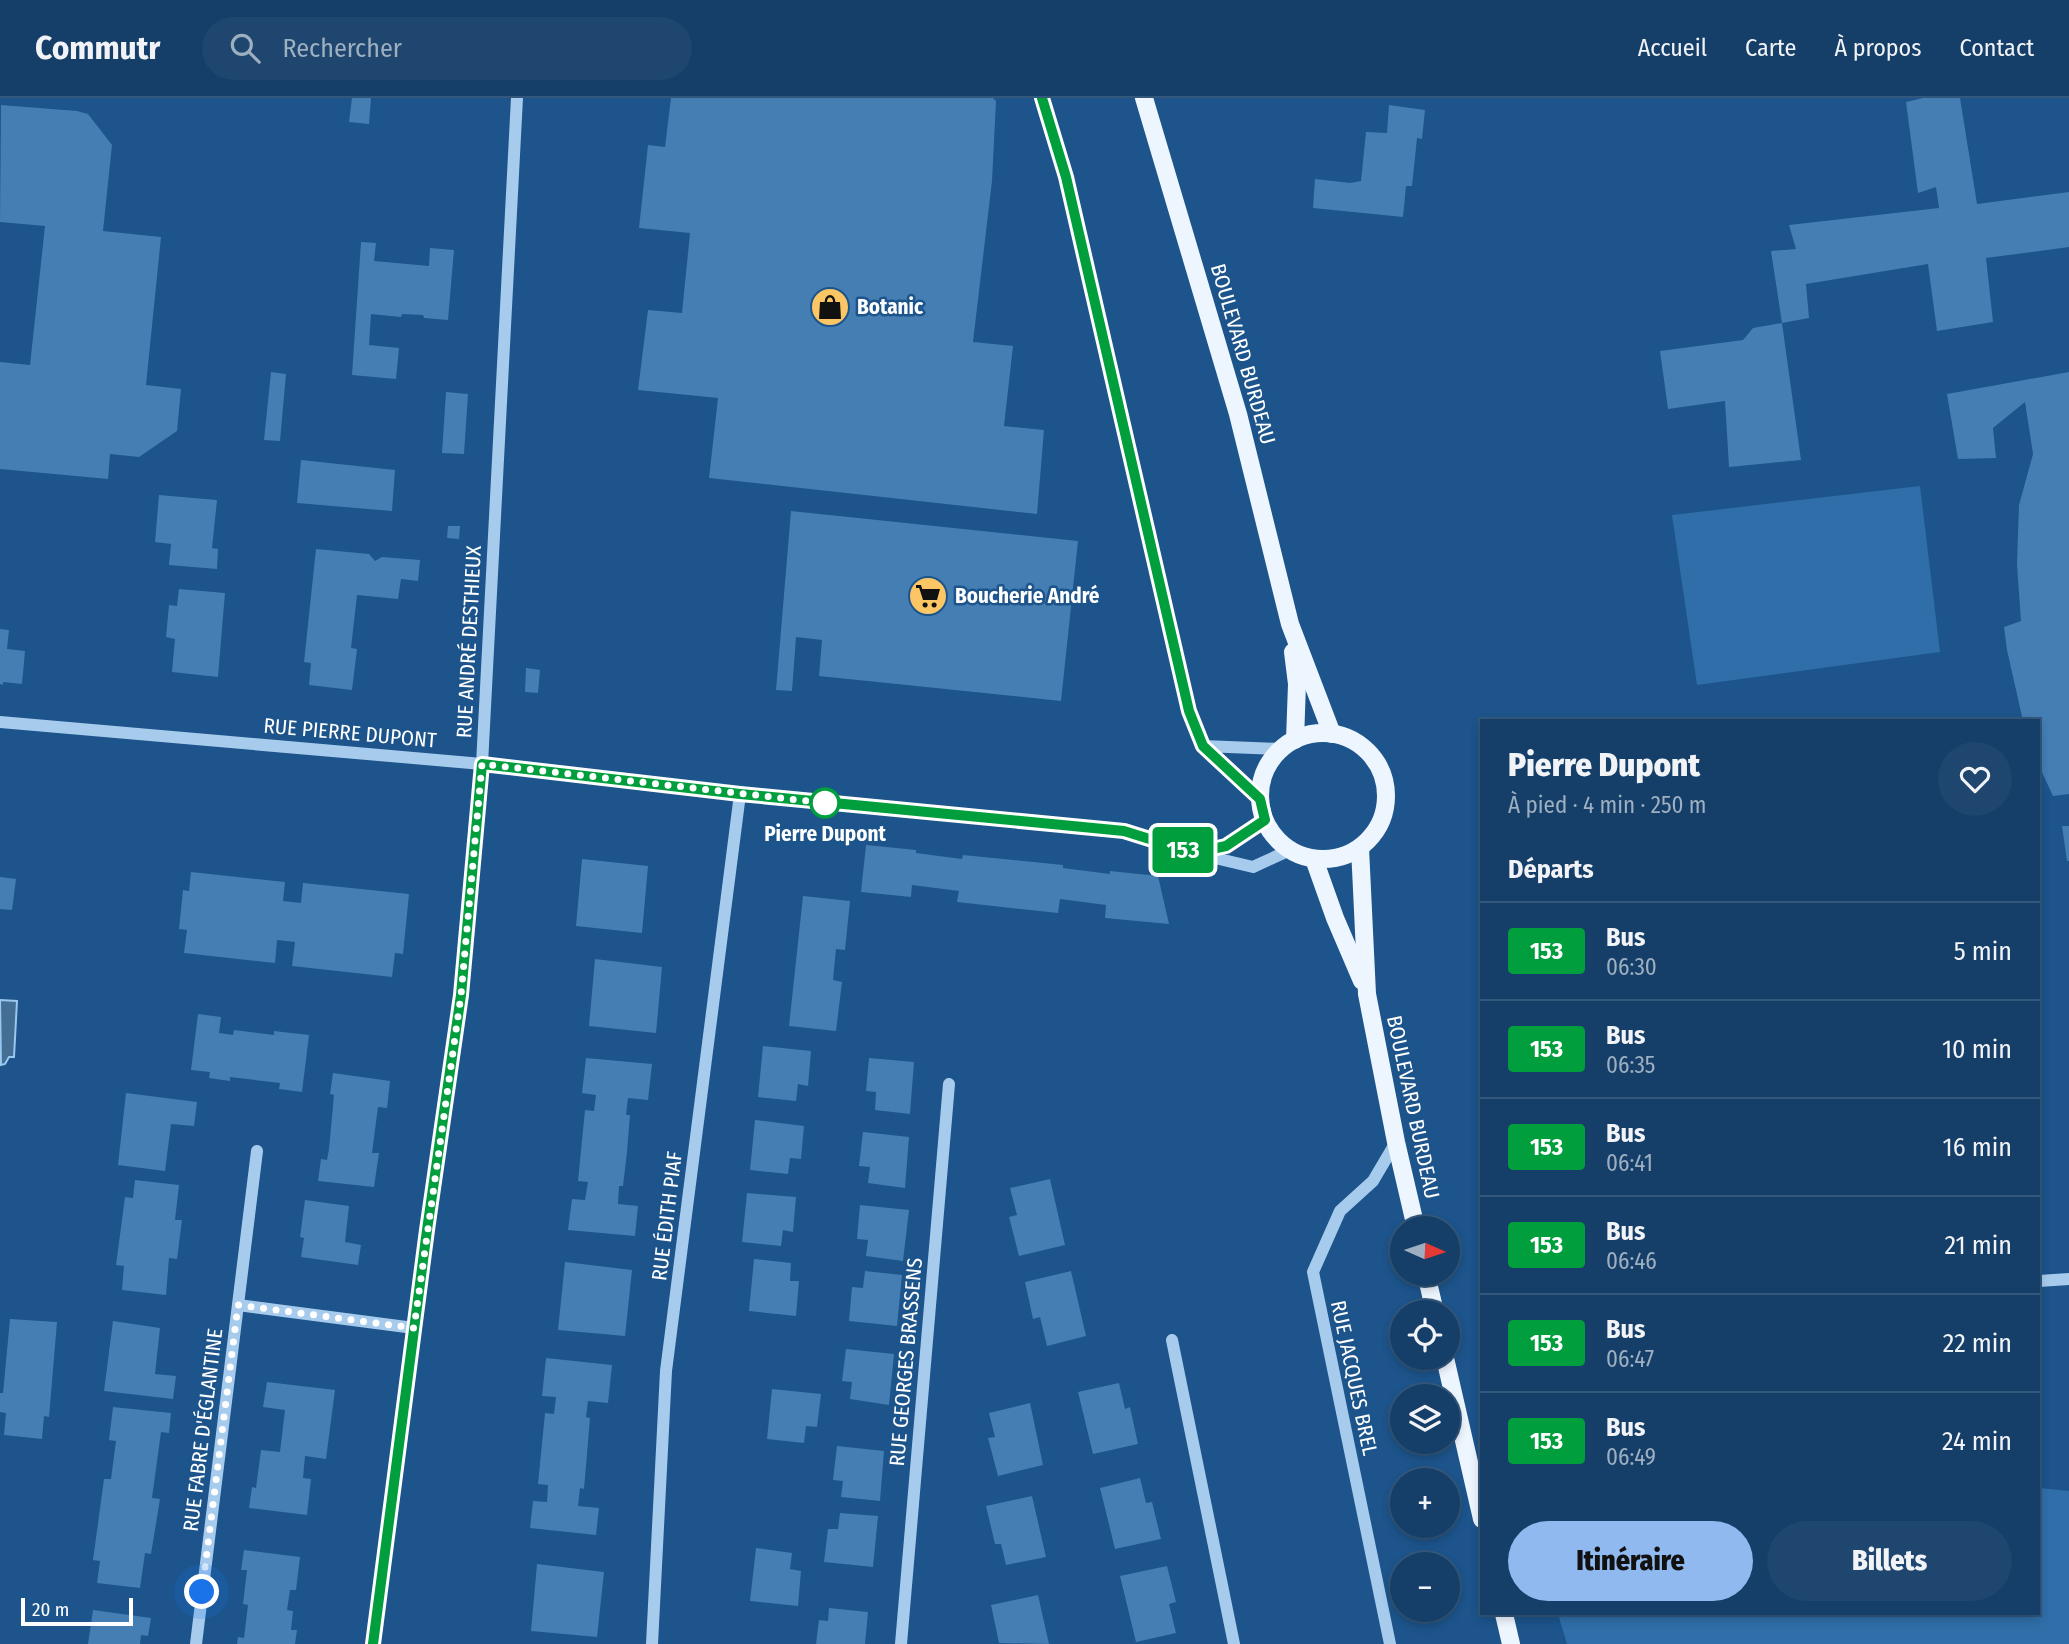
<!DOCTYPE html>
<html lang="fr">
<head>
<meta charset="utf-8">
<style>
  body { margin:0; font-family:"Fira Sans Condensed",sans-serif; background:#1e466e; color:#f1f3f6; height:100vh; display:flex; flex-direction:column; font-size:26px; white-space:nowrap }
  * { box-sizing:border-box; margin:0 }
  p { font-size:23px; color:#9dafc0 }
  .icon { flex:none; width:38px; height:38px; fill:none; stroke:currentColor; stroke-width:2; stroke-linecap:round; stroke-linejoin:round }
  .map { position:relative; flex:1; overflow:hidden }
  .panel { position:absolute; left:1480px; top:621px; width:560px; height:896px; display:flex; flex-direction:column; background:#153f68; border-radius:0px; box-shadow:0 4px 10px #0003,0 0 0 2px #34587c }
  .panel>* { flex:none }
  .badge { padding:0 14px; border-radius:5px; font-size:24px; line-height:46px }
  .needle { width:46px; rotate:93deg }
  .controls { position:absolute; left:1390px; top:1118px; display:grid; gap:14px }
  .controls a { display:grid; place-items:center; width:70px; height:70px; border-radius:50%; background:#153f68; box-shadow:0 4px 10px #0003,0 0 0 2px #34587c; font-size:35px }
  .scale { position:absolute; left:21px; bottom:18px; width:112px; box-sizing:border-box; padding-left:7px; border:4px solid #fff; border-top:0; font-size:19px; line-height:24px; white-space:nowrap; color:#fff; -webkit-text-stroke:5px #1c548b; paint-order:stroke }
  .you { position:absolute; width:35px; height:35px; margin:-18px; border:5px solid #fff; border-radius:50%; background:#1a73e8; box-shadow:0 0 0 10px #1a73e833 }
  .map>.badge { position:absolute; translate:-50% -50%; box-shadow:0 0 0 4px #fff }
  h2 { padding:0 28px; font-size:26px; line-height:63px }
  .round { display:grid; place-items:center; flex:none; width:74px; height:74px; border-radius:37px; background:#1e466e }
  .overview { display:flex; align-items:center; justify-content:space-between; height:119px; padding:0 28px }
  h1 { font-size:33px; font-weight:800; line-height:52px }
  .cta { display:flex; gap:14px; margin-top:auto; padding:14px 28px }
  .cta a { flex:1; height:80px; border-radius:42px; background:#90b9f0; color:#111; font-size:28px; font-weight:800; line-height:80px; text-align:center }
  .cta a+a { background:#1e466e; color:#f1f3f6 }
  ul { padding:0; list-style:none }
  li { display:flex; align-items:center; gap:21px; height:98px; padding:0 28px; border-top:2px solid #34587c }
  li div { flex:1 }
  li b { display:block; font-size:26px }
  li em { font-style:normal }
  li .badge { min-width:77px; font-weight:700; text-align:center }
  header { display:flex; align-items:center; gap:42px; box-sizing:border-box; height:98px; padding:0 35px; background:#153f68; border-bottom:2px solid #34587c }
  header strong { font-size:33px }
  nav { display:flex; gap:38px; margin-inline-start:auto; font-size:24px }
  .search { width:490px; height:63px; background:#1e466e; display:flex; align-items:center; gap:18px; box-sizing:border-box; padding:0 24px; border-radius:38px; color:#9dafc0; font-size:26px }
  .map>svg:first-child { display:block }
  .green { fill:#2f6ea9 }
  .water { fill:#456e95; stroke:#9ac7ef; stroke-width:2 }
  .building { fill:#447eb3 }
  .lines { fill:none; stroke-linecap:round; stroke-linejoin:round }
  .minor { stroke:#a7cbed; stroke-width:12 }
  .major { stroke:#edf5ff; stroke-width:18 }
  .line-casing { stroke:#fff; stroke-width:16 }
  .line { stroke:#009e3d; stroke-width:10 }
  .walk { stroke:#fff; stroke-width:7; stroke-dasharray:0 12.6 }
  .stop-dot { fill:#fff; stroke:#009e3d; stroke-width:3.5 }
  .labels { text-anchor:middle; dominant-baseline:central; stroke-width:5; stroke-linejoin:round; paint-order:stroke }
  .poi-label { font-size:21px; font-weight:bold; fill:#fff; stroke:#1c548b; text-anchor:start }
  .street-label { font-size:21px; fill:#fff; stroke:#1c548b }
  .stop-label { font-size:21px; font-weight:bold; fill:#fff; stroke:#1c548b }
</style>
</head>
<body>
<header>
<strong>Commutr</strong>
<div class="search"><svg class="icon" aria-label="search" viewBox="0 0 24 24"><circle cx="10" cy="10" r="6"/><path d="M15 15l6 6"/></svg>Rechercher</div>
<nav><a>Accueil</a><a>Carte</a><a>À propos</a><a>Contact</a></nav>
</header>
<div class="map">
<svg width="2069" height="1546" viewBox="0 0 2069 1546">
  <rect width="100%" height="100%" fill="#1c548b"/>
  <g class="green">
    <polygon points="1920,388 1940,554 1697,587 1672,417"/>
    <polygon points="2039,1390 2069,1393 2069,1546 1567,1546 1558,1516 2039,1516"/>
  </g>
  <polygon class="water" points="0,902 17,903 14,959 9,959 5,966 1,967"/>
  <g class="building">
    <polygon points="352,0 371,0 369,26 349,24"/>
    <polygon points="671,0 993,0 996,3 992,83 973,244 1013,248 1004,328 1044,332 1037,416 709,380 718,300 638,292 648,212 682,215 690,135 639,130 648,47 665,49"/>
    <polygon points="1923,0 1960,0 1977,106 2069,94 2069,149 1986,160 1993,224 1937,233 1928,166 1806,186 1809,220 1782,225 1801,362 1729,369 1725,303 1668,311 1660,253 1743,242 1753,230 1782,225 1771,153 1796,151 1789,127 1939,110 1936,89 1918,95 1906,4"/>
    <polygon points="1,7 77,13 88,16 112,47 103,133 161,139 146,287 181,291 177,333 139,359 110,356 108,381 0,371 0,264 30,267 45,128 0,124"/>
    <polygon points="1389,7 1425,12 1422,41 1417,40 1412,88 1406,88 1403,119 1313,110 1315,81 1350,85 1361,83 1366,34 1387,35"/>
    <polygon points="361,144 376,145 374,163 429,168 430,150 454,152 448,222 424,220 423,217 402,216 401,219 371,216 369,247 399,250 396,281 352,277"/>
    <polygon points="271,274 286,276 280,343 264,342"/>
    <polygon points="2069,274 2069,696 2053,698 2039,668 2039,623 2023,623 2007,552 2004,529 2021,523 2017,466 2019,407 2033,356 2025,304 1993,330 1996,360 1958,361 1947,296"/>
    <polygon points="446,294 468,296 464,356 442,355"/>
    <polygon points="301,362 395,372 392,413 297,405"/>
    <polygon points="159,397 217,402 212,450 218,451 217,471 169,467 171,446 155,444"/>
    <polygon points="791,413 1078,443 1061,603 819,578 822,542 796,539 792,593 776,592"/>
    <polygon points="448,428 460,428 459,441 447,440"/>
    <polygon points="316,451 369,456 375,463 382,459 420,462 418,483 401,481 398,501 357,497 351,550 357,551 352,592 309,587 311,565 304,564"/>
    <polygon points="179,491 225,495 218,579 172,574 175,541 166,539 169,507 177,508"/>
    <polygon points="0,531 9,532 7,551 25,553 22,586 3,584 3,587 0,586"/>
    <polygon points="526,570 540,572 538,595 525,594"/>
    <polygon points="2062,728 2069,728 2069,763 2067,763"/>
    <polygon points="866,747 916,752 916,755 962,761 963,757 1063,767 1063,770 1110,776 1110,773 1158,778 1169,826 1105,820 1106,807 1060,801 1058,815 957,804 959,793 912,787 911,799 861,794"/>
    <polygon points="582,761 648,768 642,835 576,828"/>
    <polygon points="191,774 285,784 283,803 301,805 303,785 409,796 403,856 395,855 392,879 292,868 295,844 277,842 275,865 184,855 187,832 179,831 183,792 189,793"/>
    <polygon points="0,779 16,781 12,812 0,811"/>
    <polygon points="803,798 850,803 845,852 836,851 833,882 842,884 836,933 789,928"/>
    <polygon points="595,861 662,869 656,935 589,928"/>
    <polygon points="198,916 221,919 219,935 233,937 234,932 274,937 274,933 309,937 302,994 279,991 280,985 230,979 230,983 209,980 210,974 191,972"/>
    <polygon points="763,948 811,953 808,988 798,986 796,1003 758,999"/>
    <polygon points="586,960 652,966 648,1002 628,1000 626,1017 630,1017 627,1054 623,1088 619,1088 618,1106 638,1108 635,1138 568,1132 572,1101 585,1102 588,1084 578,1083 585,1012 594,1013 596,997 582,995"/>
    <polygon points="869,960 914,964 910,1016 875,1012 876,994 866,993"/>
    <polygon points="333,975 390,983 387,1010 378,1009 372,1055 379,1055 374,1089 318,1083 321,1061 327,1062 329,1051 334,997 330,996"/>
    <polygon points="126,995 197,1004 194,1028 171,1026 165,1073 118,1067"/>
    <polygon points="755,1022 804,1028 801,1061 790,1060 788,1076 750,1072"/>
    <polygon points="863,1034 909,1039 905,1090 868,1085 870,1069 859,1068"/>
    <polygon points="1050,1081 1065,1147 1019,1158 1009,1119 1017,1117 1010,1090"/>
    <polygon points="135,1082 179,1087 175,1122 182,1122 177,1161 169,1160 166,1197 122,1192 124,1168 116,1167 125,1099 133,1100"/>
    <polygon points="747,1095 796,1099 793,1134 783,1132 781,1148 742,1144"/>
    <polygon points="305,1102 349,1108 345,1144 361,1147 358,1167 301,1159 304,1140 300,1139"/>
    <polygon points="860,1107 909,1112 903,1163 866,1158 868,1142 857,1141"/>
    <polygon points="754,1161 791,1165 790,1183 799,1183 796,1218 749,1213"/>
    <polygon points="565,1164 632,1172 625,1238 558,1232"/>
    <polygon points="865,1173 902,1177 897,1228 849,1223 852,1189 863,1190"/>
    <polygon points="1071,1173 1086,1238 1047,1248 1040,1219 1033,1221 1025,1184"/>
    <polygon points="10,1221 57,1224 49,1319 44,1318 42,1341 4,1337 6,1315 0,1314 0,1295 3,1295"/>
    <polygon points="113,1223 160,1230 155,1276 176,1278 173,1301 104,1293"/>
    <polygon points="846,1251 894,1256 889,1307 850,1301 852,1284 842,1283"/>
    <polygon points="546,1260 612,1267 608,1305 588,1303 586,1319 590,1320 587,1356 584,1391 580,1390 578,1408 599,1410 596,1437 530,1430 533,1403 547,1404 548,1387 538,1386 545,1315 554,1316 556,1299 542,1298"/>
    <polygon points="267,1284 335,1292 326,1361 305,1358 303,1380 311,1381 307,1417 249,1410 252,1389 256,1390 261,1352 280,1354 285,1312 263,1309"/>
    <polygon points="1119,1285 1125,1311 1130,1309 1138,1346 1093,1356 1078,1294"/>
    <polygon points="772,1291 821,1296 817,1329 806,1328 804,1345 767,1341"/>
    <polygon points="1030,1305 1043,1367 998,1378 988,1340 995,1339 989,1315"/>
    <polygon points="113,1309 171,1315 169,1335 161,1334 152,1400 160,1401 151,1456 145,1455 140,1490 97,1485 100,1463 93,1462 104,1381 111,1381 116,1343 109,1342"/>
    <polygon points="837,1348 884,1353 880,1403 841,1399 843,1383 833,1382"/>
    <polygon points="1140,1380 1146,1405 1152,1404 1161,1441 1115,1451 1100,1390"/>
    <polygon points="1032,1398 1046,1459 1006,1467 1001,1446 995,1446 986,1408"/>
    <polygon points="840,1415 878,1418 873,1469 824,1464 828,1431 838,1431"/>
    <polygon points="756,1450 792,1455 790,1471 801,1473 798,1508 750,1503"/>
    <polygon points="244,1452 300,1459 296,1492 290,1492 287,1512 293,1513 291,1532 297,1532 295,1546 237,1546 238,1539 244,1540 248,1507 243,1506 247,1472 241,1472"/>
    <polygon points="537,1466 604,1474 597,1539 531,1533"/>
    <polygon points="1167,1468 1176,1504 1169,1506 1176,1535 1136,1544 1120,1478"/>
    <polygon points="1038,1497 1049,1546 999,1545 991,1507"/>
    <polygon points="829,1510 868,1514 865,1546 816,1546 819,1522 828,1523"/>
    <polygon points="93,1512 151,1520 148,1538 141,1537 140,1546 88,1546"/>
  </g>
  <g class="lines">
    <g class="minor">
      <polyline points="1042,0 1066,79 1189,613 1203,648 1260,701"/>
      <polyline points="0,624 482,666 740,696 1124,733 1194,755 1253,769 1290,752"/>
      <polyline points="1203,648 1281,651"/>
      <polyline points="1198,754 1226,748 1265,722"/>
      <polyline points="2039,1183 2069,1181"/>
      <polyline points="238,1207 414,1230"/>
      <polyline points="1172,1242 1234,1546"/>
      <polyline points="196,1546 257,1053"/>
      <polyline points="373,1546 427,1132 461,897 482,666 517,0"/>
      <polyline points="652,1546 666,1273 740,696"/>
      <polyline points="901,1546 949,986"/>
      <polyline points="1390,1546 1313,1174 1340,1113 1373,1083 1396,1044"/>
    </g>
    <g class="major">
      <polyline points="1144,0 1238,316 1290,526 1332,636"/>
      <polyline points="1293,554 1297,586 1295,642"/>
      <circle cx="1323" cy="698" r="63"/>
      <polyline points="1360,750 1367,896 1396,1044 1416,1130"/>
      <polyline points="1314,761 1335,820 1362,883"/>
      <polyline points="1426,1176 1435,1214"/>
      <polyline points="1445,1260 1482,1421"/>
      <polyline points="1504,1516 1511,1546"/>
    </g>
  </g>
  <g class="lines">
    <defs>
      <polyline id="line" points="373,1546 427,1132 461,897 482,666 740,696 1124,733 1194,755 1226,748 1265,722 1260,701 1203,648 1189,613 1066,79 1042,0"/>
    </defs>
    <use href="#line" class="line-casing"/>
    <use href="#line" class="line"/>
    <polyline class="walk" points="202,1494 238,1207 414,1230 461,897 482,666 825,705"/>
  </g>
  <defs>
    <symbol id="shop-disc" viewBox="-11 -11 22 22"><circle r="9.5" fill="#fdc664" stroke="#1c548b"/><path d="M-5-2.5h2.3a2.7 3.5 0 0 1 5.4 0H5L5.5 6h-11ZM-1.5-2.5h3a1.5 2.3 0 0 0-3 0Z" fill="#111"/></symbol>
    <symbol id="supermarket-disc" viewBox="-11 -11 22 22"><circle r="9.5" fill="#fdc664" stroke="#1c548b"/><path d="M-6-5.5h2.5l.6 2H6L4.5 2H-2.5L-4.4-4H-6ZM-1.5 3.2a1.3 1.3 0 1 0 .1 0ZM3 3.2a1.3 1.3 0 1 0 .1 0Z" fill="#111"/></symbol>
  </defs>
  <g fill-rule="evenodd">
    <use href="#shop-disc" x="808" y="187" width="44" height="44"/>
    <use href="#supermarket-disc" x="906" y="476" width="44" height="44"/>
  </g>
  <circle class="stop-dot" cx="825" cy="705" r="14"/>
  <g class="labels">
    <g class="poi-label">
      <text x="857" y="209">Botanic</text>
      <text x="955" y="498">Boucherie André</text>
    </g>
    <g class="street-label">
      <text transform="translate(1243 256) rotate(74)">BOULEVARD BURDEAU</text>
      <text transform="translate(469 544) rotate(-87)">RUE ANDRÉ DESTHIEUX</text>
      <text transform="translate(350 635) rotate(5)">RUE PIERRE DUPONT</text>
      <text transform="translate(1413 1009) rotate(78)">BOULEVARD BURDEAU</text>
      <text transform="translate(667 1118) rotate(-83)">RUE ÉDITH PIAF</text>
      <text transform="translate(906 1264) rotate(-85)">RUE GEORGES BRASSENS</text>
      <text transform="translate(1354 1280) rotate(78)">RUE JACQUES BREL</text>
      <text transform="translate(203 1332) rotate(-83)">RUE FABRE D'ÉGLANTINE</text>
    </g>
    <g class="stop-label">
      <text x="825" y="736">Pierre Dupont</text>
    </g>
  </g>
</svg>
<div class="controls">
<a><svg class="needle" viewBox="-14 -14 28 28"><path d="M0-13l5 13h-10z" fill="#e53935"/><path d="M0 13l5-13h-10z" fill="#9dafc0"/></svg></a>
<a><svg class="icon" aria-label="locate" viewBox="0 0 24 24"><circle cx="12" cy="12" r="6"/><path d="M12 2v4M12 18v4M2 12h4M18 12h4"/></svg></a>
<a><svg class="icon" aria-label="layers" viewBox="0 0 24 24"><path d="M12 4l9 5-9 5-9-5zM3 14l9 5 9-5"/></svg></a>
<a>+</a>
<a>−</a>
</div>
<div class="scale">20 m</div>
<div class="you" style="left:202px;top:1494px"></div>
<b class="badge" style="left:1183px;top:752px;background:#009e3d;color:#fff">153</b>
<section class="panel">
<div class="overview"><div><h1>Pierre Dupont</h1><p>À pied · 4 min · 250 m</p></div><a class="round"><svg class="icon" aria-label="heart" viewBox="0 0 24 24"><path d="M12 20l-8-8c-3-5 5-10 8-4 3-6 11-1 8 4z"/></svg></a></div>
<h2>Départs</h2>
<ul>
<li><span class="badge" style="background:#009e3d;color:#fff">153</span><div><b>Bus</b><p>06:30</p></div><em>5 min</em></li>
<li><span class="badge" style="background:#009e3d;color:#fff">153</span><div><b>Bus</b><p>06:35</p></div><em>10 min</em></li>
<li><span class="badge" style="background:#009e3d;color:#fff">153</span><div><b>Bus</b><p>06:41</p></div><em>16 min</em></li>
<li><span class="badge" style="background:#009e3d;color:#fff">153</span><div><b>Bus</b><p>06:46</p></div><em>21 min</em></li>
<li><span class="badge" style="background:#009e3d;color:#fff">153</span><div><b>Bus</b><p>06:47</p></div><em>22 min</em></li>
<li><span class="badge" style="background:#009e3d;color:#fff">153</span><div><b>Bus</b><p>06:49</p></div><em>24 min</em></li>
</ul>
<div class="cta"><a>Itinéraire</a><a>Billets</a></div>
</section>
</div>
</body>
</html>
